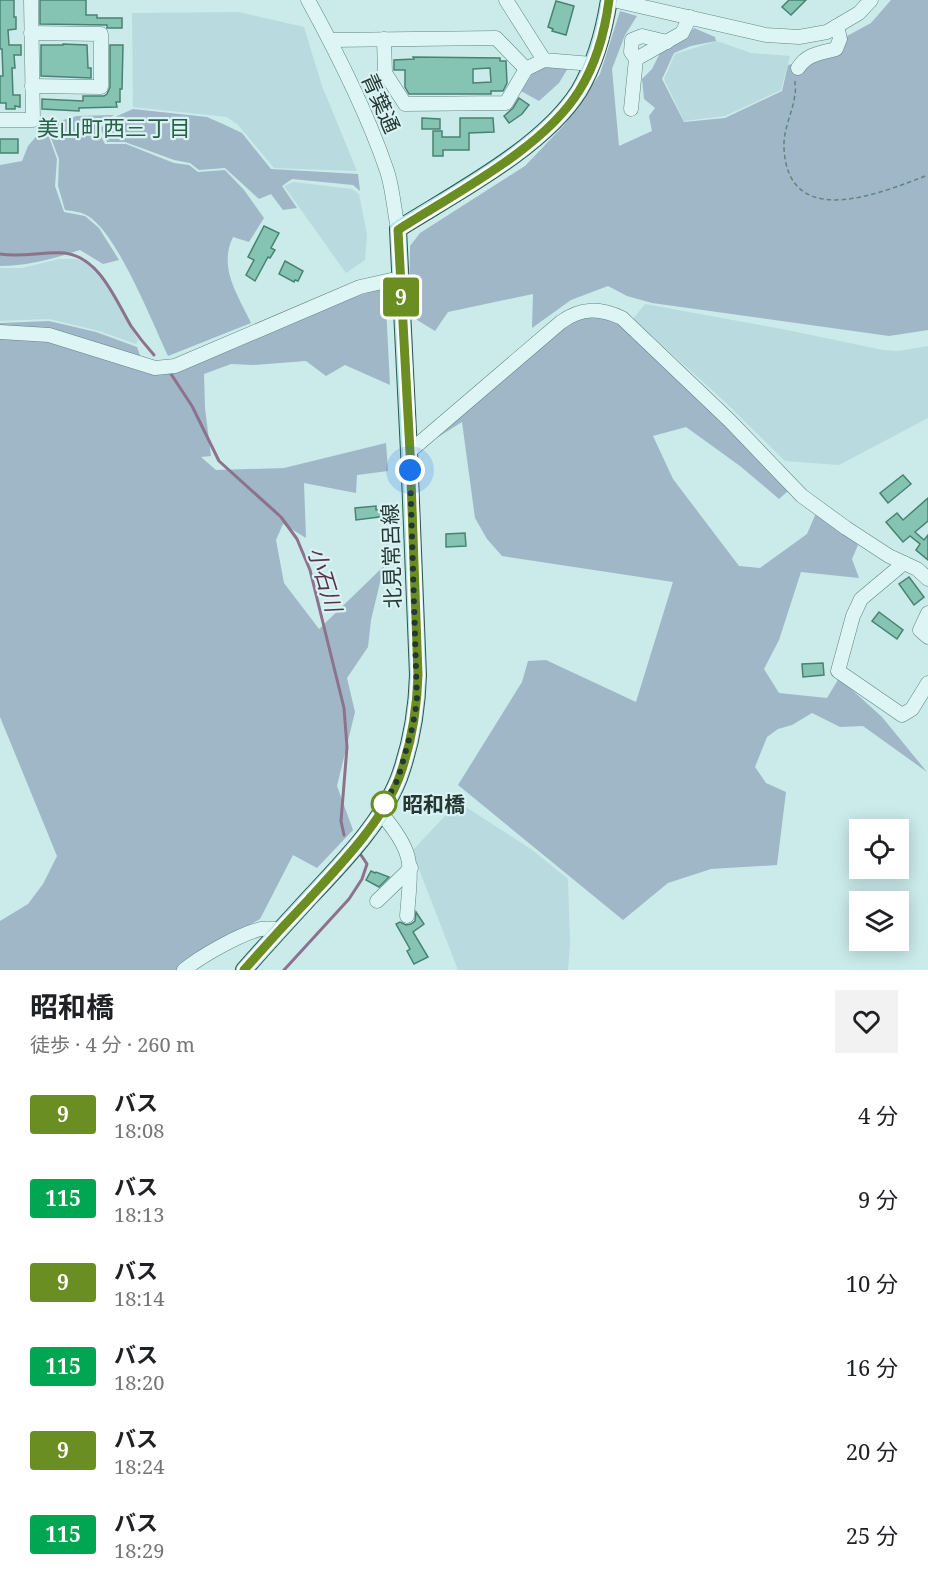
<!DOCTYPE html>
<html lang="ja">
<head>
<meta charset="utf-8">
<style>
  body { margin:0; font-family:"Noto Serif","Noto Sans JP",serif; background:#f2f2f2; color:#202124; height:100vh; display:flex; flex-direction:column; font-size:22px; white-space:nowrap }
  * { box-sizing:border-box; margin:0 }
  p { font-size:20px; color:#757577 }
  .icon { flex:none; width:33px; height:33px; fill:none; stroke:currentColor; stroke-width:2; stroke-linecap:round; stroke-linejoin:round }
  .map { position:relative; height:970px; overflow:hidden }
  .details { display:flex; flex-direction:column; background:#fff; flex:1 }
  .details>* { flex:none }
  .badge { padding:0 12px; border-radius:4px; font-size:21px; line-height:39px }
  .buttons { position:absolute; left:849px; top:819px; display:grid; gap:12px }
  .buttons a { display:grid; place-items:center; width:60px; height:60px; border-radius:0px; background:#fff; box-shadow:0 3px 15px #0003; font-size:30px }
  .you { position:absolute; width:30px; height:30px; margin:-15px; border:4px solid #fff; border-radius:50%; background:#1a73e8; box-shadow:0 0 0 9px #1a73e833 }
  .map>.badge { position:absolute; translate:-50% -50%; box-shadow:0 0 0 3px #fff }
  .round { display:grid; place-items:center; flex:none; width:63px; height:63px; border-radius:0px; background:#f2f2f2 }
  .headline { display:flex; align-items:center; justify-content:space-between; height:102px; padding:0 30px }
  h1 { font-size:28px; font-weight:700; line-height:45px }
  ul { padding:0; list-style:none }
  li { display:flex; align-items:center; gap:18px; height:84px; padding:0 30px }
  li div { flex:1 }
  li b { display:block; font-size:22px }
  li em { font-style:normal }
  li .badge { min-width:66px; font-weight:700; text-align:center }
  .map>svg:first-child { display:block }
  .farmland { fill:#b9dadf }
  .green { fill:#a0b7c8 }
  .lines { fill:none; stroke-linecap:round; stroke-linejoin:round }
  .stream { stroke:#8d728c; stroke-width:3 }
  .building { fill:#85c4b3; stroke:#498271; stroke-width:1.5; fill-rule:evenodd }
  .minor-casing { stroke:#618580; stroke-width:15 }
  .major-casing { stroke:#34544d; stroke-width:18 }
  .path { stroke:#618580; stroke-width:1.5; stroke-dasharray:4.5 3; stroke-linecap:butt }
  .minor { stroke:#def5f6; stroke-width:14 }
  .major { stroke:#a8e8e8; stroke-width:16 }
  .line-casing { stroke:#fff; stroke-width:14 }
  .line { stroke:#6b8e23; stroke-width:9 }
  .walk { stroke:#233833; stroke-width:6; stroke-dasharray:0 10.8 }
  .stop-dot { fill:#fff; stroke:#6b8e23; stroke-width:3 }
  .labels { text-anchor:middle; dominant-baseline:central; stroke-width:4.5; stroke-linejoin:round; paint-order:stroke }
  .street-label { font-size:21px; fill:#233833; stroke:#daf2f3 }
  .stop-label { font-size:21px; font-weight:bold; fill:#233833; stroke:#daf2f3; text-anchor:start }
  .neighbourhood-label { font-size:22px; fill:#276044; stroke:#daf2f3 }
  .water-label { font-size:22px; font-style:italic; fill:#56344d; stroke:#daf2f3 }
</style>
</head>
<body>
<div class="map">
<svg width="928" height="970" viewBox="0 0 928 970">
  <rect width="100%" height="100%" fill="#cbeaea"/>
  <g class="farmland">
    <polygon points="239,12 304,27 322,86 357,171 274,168 238,125 227,117 133,107 132,13"/>
    <polygon points="717,41 751,53 790,56 781,90 725,116 684,121 664,79 675,54"/>
    <polygon points="293,182 352,189 359,194 367,235 365,260 346,273 284,186"/>
    <polygon points="59,259 76,259 87,263 106,280 138,340 136,344 99,331 49,319 0,321 0,268 22,268"/>
    <polygon points="645,304 787,330 883,350 898,351 928,346 928,418 839,465 785,461 723,400 633,319"/>
    <polygon points="458,802 531,849 568,879 570,944 568,970 458,970 412,851"/>
  </g>
  <g class="green">
    <polygon points="891,0 928,0 928,330 889,336 652,303 627,296 608,286 571,300 532,328 533,294 448,312 435,331 409,315 410,246 420,233 525,166 565,124 600,74 620,11 637,16 625,35 612,69 619,146 652,131 649,116 655,108 644,99 642,79 652,69 661,51 685,38 694,28 715,37 716,41 691,46 674,53 662,79 684,122 725,118 782,91 788,65 838,55 847,36 871,23"/>
    <polygon points="536,68 568,68 559,83 539,101 521,91"/>
    <polygon points="133,109 207,117 223,124 242,133 271,169 358,174 360,191 353,185 292,179 282,186 297,208 283,210 271,194 259,199 225,168 199,170 190,163 174,160 125,142 107,142 100,128 115,117"/>
    <path d="M 114,115 L 96,127 L 105,144 L 126,144 L 174,163 L 189,165 L 198,172 L 225,170 L 244,190 L 264,218 L 249,242 L 233,237 C 218,268 238,295 251,323 L 168,356 C 152,322 117,233 88,216 C 82,212 72,211 65,210 L 58,186 L 59,159 L 46,125 L 77,116 Z"/>
    <path d="M 45,126 L 57,159 L 55,186 L 64,212 L 85,216 L 99,228 L 119,260 L 103,264 L 80,250 C 53,259 28,266 0,266 L 0,165 L 22,161 L 28,146 Z"/>
    <polygon points="385,287 390,385 345,365 326,376 306,361 253,365 231,364 204,374 205,408 211,456 201,457 216,470 284,468 386,443 388,471 357,475 356,493 304,483 306,538 283,524 276,540 284,583 319,629 384,566 371,620 368,647 347,678 355,712 337,786 353,830 317,868 293,855 260,919 187,961 176,970 0,970 0,921 28,904 43,884 57,856 0,717 0,323 49,321 96,332 137,347 145,369 173,372 284,321"/>
    <polygon points="597,312 618,320 698,395 788,491 779,499 740,466 686,427 653,436 673,479 739,566 760,568 807,534 816,513 858,545 852,559 859,578 801,572 779,640 764,669 779,693 827,698 839,678 882,717 927,772 863,726 840,727 812,713 792,725 778,729 767,737 755,767 766,783 786,792 777,865 711,869 668,883 623,920 458,785 522,682 528,661 546,660 636,702 673,582 502,556 487,539 475,518 462,422 435,439 437,430 574,316"/>
  </g>
  <g class="lines">
    <g class="stream">
      <path d="M 0,254 C 22,258 43,251 65,253 C 100,258 115,299 131,326 C 138,336 146,346 154,355"/>
      <polyline points="171,374 192,406 219,461 281,517 297,539 310,570 344,708 347,747 341,821 344,835"/>
      <polyline points="284,970 349,899 362,879 367,864 361,855"/>
    </g>
  </g>
  <g class="building">
    <polygon points="0,0 14,0 14,17 16,17 16,29 8,30 9,45 21,45 21,55 14,55 15,68 12,68 13,95 20,95 20,107 15,106 15,109 6,109 6,103 0,103 0,76 3,76 2,49 0,49"/>
    <polygon points="40,0 86,0 86,15 97,15 97,18 122,18 122,28 107,28 107,25 40,24"/>
    <polygon points="789,0 806,0 791,15 782,7"/>
    <polygon points="556,1 574,6 566,35 552,31 553,29 548,27"/>
    <polygon points="63,44 87,45 88,68 91,68 91,78 41,76 41,45 63,45"/>
    <polygon points="110,45 123,45 122,89 120,89 120,102 116,102 117,107 79,108 79,111 42,109 42,99 83,101 83,96 104,96 107,94 110,87"/>
    <path d="M 413,57 L 500,58 L 500,61 L 506,61 L 507,83 L 503,91 L 491,91 L 491,94 L 409,94 L 405,87 L 405,70 L 394,70 L 394,60 L 414,59 ZM 490,68 L 491,82 L 473,83 L 473,69 Z"/>
    <polygon points="519,98 529,105 522,114 509,123 504,116 513,108"/>
    <polygon points="422,118 440,119 440,129 422,129"/>
    <polygon points="460,118 493,118 494,132 469,133 469,150 443,150 443,156 433,156 433,131 442,131 442,137 460,137"/>
    <rect x="0" y="139" width="18" height="14"/>
    <polygon points="264,226 279,233 271,248 275,250 270,258 268,257 255,281 246,275 254,260 248,257"/>
    <polygon points="285,261 303,271 298,281 295,280 294,282 279,274"/>
    <polygon points="903,475 911,484 888,503 880,493"/>
    <polygon points="928,498 928,521 915,532 924,540 928,535 928,560 916,550 920,544 910,536 903,542 886,522 897,513 903,520"/>
    <polygon points="376,506 376,510 386,509 387,516 356,520 355,508"/>
    <polygon points="465,533 466,546 446,547 446,534"/>
    <polygon points="909,577 924,597 914,605 899,584"/>
    <polygon points="879,612 903,630 897,639 872,621"/>
    <polygon points="823,663 824,675 803,677 802,664"/>
    <polygon points="371,871 375,873 376,872 389,877 379,887 366,880"/>
    <polygon points="416,912 424,924 413,932 428,957 414,964 407,951 410,949 396,924 400,922 406,925 411,924 415,921"/>
  </g>
  <g class="lines">
    <defs>
      <g id="minor">
        <path d="M 308,0 C 338,55 367,112 387,171 C 393,189 394,210 398,229"/>
        <polyline points="506,0 544,60 592,64"/>
        <polyline points="613,0 766,35 799,37 827,32 859,13 871,0"/>
        <polyline points="31,33 101,34 101,87 32,86"/>
        <polyline points="384,39 385,73 405,104 506,103 526,69 544,60"/>
        <polyline points="330,40 496,38 526,69"/>
        <polyline points="636,59 631,52 632,40 642,36 667,42"/>
        <path d="M 798,68 C 807,54 820,53 836,49 L 840,39 L 837,26"/>
        <polyline points="631,109 636,59 682,33 690,17"/>
        <polyline points="0,120 33,120 31,0"/>
        <polyline points="0,332 49,335 155,368 175,366 360,287 400,278"/>
        <path d="M 409,452 L 561,322 C 582,307 600,308 622,318 L 730,421 L 802,496 L 846,528 L 889,556 L 917,569 L 928,579"/>
        <polyline points="904,563 861,599 853,616 838,671 902,715 912,709 928,683"/>
        <polyline points="928,613 920,630 928,637"/>
        <path d="M 380,812 C 416,854 411,864 407,916"/>
        <polyline points="377,901 411,868"/>
        <path d="M 184,970 C 201,956 240,934 261,929 C 267,928 274,929 280,929"/>
      </g>
      <path id="major" d="M 244,970 C 266,945 289,920 312,895 C 343,862 382,822 399,778 C 411,745 417,710 418,675 L 409,452 L 398,229 C 455,193 543,148 579,91 C 595,64 604,31 609,0"/>
    </defs>
    <use href="#minor" class="minor-casing"/>
    <use href="#major" class="major-casing"/>
    <path class="path" d="M 795,81 C 795,85 796,90 795,94 C 793,112 783,129 784,148 C 788,232 881,193 928,175"/>
    <use href="#minor" class="minor"/>
    <use href="#major" class="major"/>
  </g>
  <g class="lines">
    <defs>
      <path id="line" d="M 244,970 C 265,946 287,922 309,899 C 340,865 382,822 399,778 C 411,745 417,710 418,675 L 410,452 L 398,230 C 455,193 543,149 579,91 C 596,64 605,31 609,0"/>
    </defs>
    <use href="#line" class="line-casing"/>
    <use href="#line" class="line"/>
    <polyline class="walk" points="384,804 380,812 398,779 412,729 417,702 410,470"/>
  </g>
  <circle class="stop-dot" cx="384" cy="804" r="12"/>
  <g class="labels">
    <g class="street-label">
      <text transform="translate(381 103) rotate(66)">青葉通</text>
      <text transform="translate(391 556) rotate(-92)">北見常呂線</text>
    </g>
    <g class="stop-label">
      <text x="402" y="804">昭和橋</text>
    </g>
    <g class="neighbourhood-label">
      <text x="114" y="127">美山町西三丁目</text>
    </g>
    <g class="water-label">
      <text transform="translate(326 579) rotate(73)">小石川</text>
    </g>
  </g>
</svg>
<div class="buttons">
<a><svg class="icon" aria-label="locate" viewBox="0 0 24 24"><circle cx="12" cy="12" r="6"/><path d="M12 2v4M12 18v4M2 12h4M18 12h4"/></svg></a>
<a><svg class="icon" aria-label="layers" viewBox="0 0 24 24"><path d="M12 4l9 5-9 5-9-5zM3 14l9 5 9-5"/></svg></a>
</div>
<div class="you" style="left:410px;top:470px"></div>
<b class="badge" style="left:401px;top:297px;background:#6b8e23;color:#fff">9</b>
</div>
<section class="details">
<div class="headline"><div><h1>昭和橋</h1><p>徒歩 · 4 分 · 260 m</p></div><a class="round"><svg class="icon" aria-label="heart" viewBox="0 0 24 24"><path d="M12 20l-8-8c-3-5 5-10 8-4 3-6 11-1 8 4z"/></svg></a></div>
<ul>
<li><span class="badge" style="background:#6b8e23;color:#fff">9</span><div><b>バス</b><p>18:08</p></div><em>4 分</em></li>
<li><span class="badge" style="background:#00a651;color:#fff">115</span><div><b>バス</b><p>18:13</p></div><em>9 分</em></li>
<li><span class="badge" style="background:#6b8e23;color:#fff">9</span><div><b>バス</b><p>18:14</p></div><em>10 分</em></li>
<li><span class="badge" style="background:#00a651;color:#fff">115</span><div><b>バス</b><p>18:20</p></div><em>16 分</em></li>
<li><span class="badge" style="background:#6b8e23;color:#fff">9</span><div><b>バス</b><p>18:24</p></div><em>20 分</em></li>
<li><span class="badge" style="background:#00a651;color:#fff">115</span><div><b>バス</b><p>18:29</p></div><em>25 分</em></li>
</ul>
</section>
</body>
</html>
